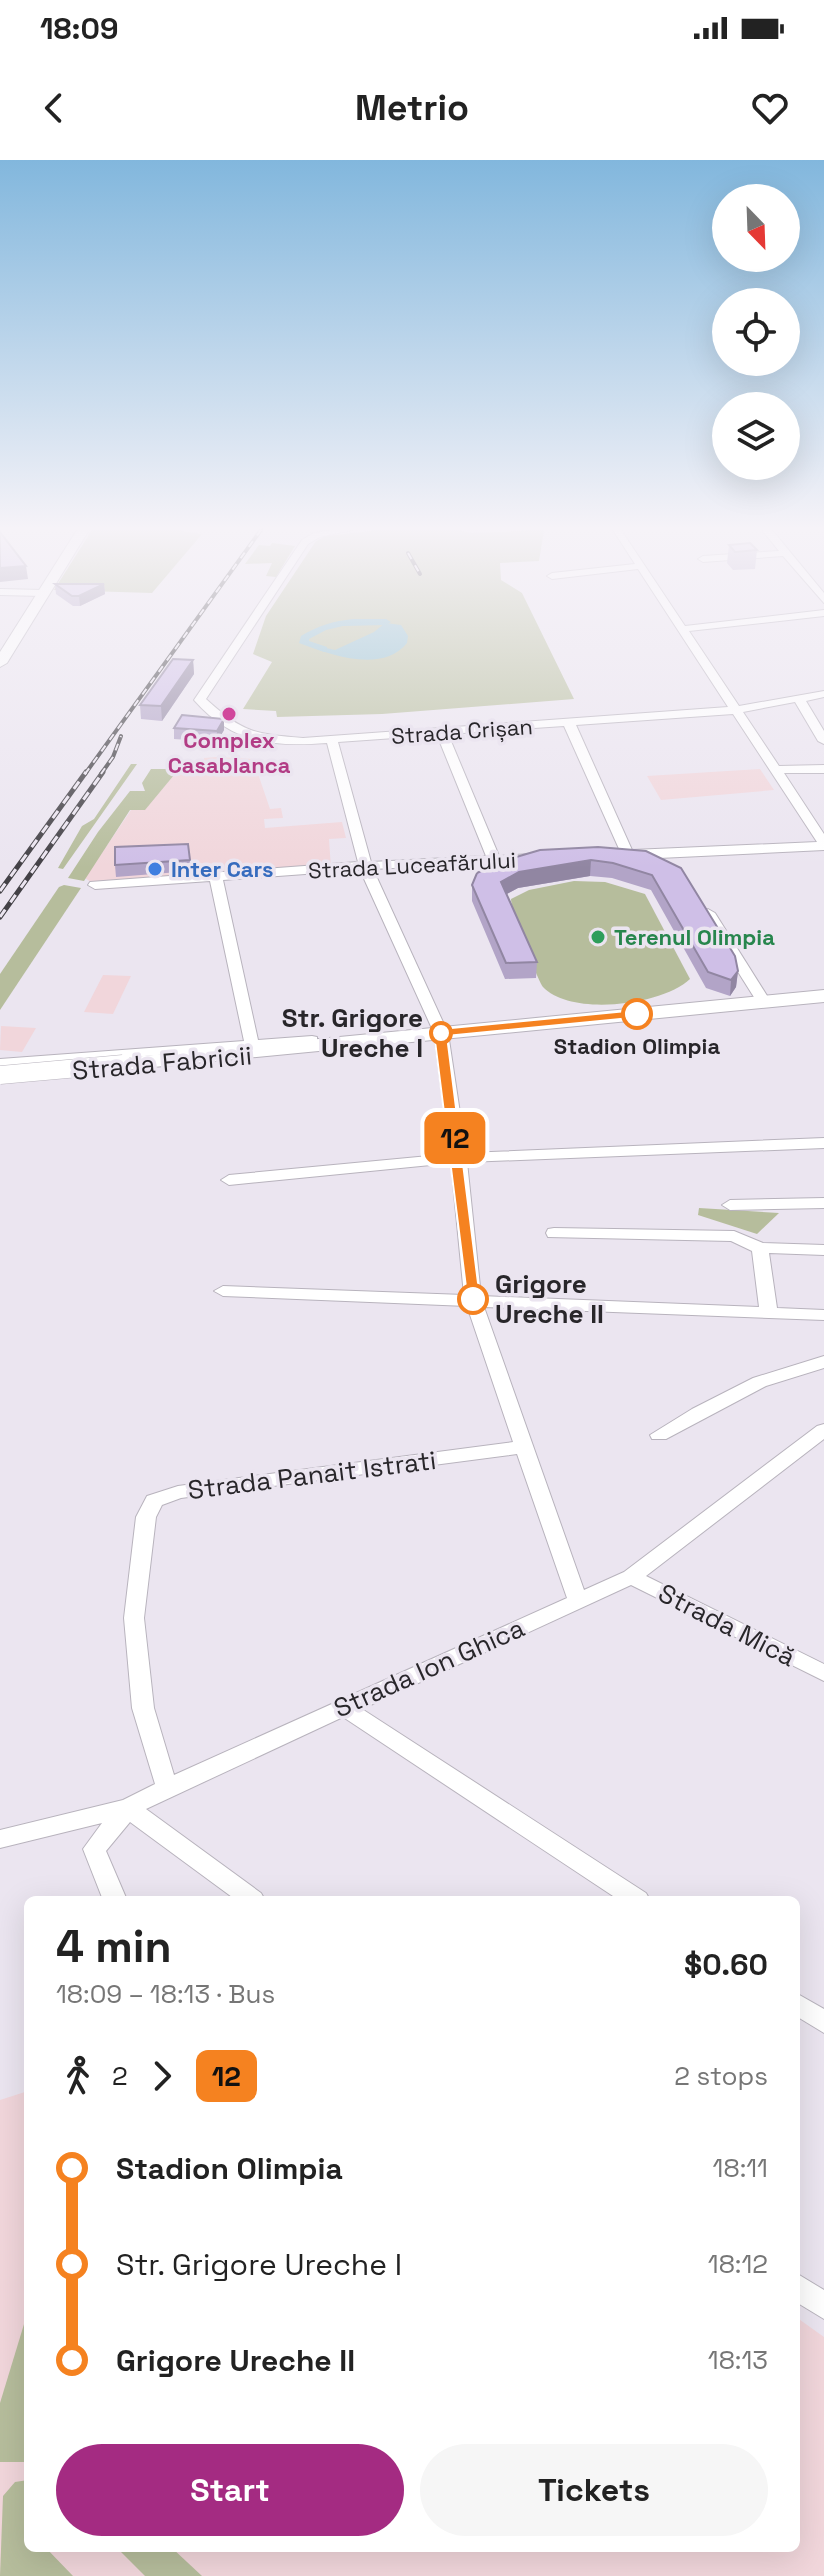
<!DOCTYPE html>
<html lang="en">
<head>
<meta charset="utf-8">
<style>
  body { margin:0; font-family:"Space Grotesk",sans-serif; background:#f6f6f6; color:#222; height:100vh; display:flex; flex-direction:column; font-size:30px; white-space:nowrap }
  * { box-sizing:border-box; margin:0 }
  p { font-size:26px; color:#767676 }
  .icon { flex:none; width:44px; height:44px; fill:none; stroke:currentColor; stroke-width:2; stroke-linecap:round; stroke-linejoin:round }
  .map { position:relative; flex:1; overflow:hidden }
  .side { position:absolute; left:24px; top:1736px; width:776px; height:656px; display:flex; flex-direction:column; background:#fff; border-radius:12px; box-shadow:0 8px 32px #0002 }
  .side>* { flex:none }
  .badge { padding:0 16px; border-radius:12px; font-size:28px; line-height:52px }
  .needle { width:52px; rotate:157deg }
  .buttons { position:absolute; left:712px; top:24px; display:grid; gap:16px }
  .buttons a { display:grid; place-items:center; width:88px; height:88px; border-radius:50%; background:#fff; box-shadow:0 8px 32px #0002; font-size:40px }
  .map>.badge { position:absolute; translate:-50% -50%; box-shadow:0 0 0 4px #fff }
  .legs { display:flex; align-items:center; gap:12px; height:88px; padding:0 32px; font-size:26px }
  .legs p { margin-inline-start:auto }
  .summary { display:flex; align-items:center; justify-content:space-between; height:136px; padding:0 32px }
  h1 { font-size:44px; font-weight:800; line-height:60px }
  .action { display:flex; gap:16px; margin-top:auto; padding:16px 32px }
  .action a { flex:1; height:92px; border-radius:48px; background:#a42b82; color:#fff; font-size:32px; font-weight:800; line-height:92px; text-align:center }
  .action a+a { background:#f6f6f6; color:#222 }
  ul { padding:0 32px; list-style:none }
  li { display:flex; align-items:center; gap:28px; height:96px; font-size:30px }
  li i { display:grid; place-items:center; width:12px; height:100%; margin:0 10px; background:currentColor }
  li i::after { content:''; width:20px; height:20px; margin:-10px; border:6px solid; border-radius:50%; background:#fff }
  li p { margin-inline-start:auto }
  li:first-child i { background:linear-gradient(#0000 50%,currentColor 0) }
  li:last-child i { background:linear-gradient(currentColor 50%,#0000 0) }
  .status { display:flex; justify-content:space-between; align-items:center; height:56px; padding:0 40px; background:#fff; direction:ltr }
  .status svg { height:22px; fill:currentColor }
  header { display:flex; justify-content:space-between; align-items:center; height:104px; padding:0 32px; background:#fff; font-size:36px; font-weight:800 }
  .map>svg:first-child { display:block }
  .industrial { fill:#f1d6db }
  .green { fill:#b6bd9c }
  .water { fill:#89bccc; fill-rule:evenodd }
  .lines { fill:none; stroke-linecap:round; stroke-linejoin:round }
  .canal { fill:#89bccc; fill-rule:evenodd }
  .minor-casing { stroke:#b8b3bd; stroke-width:2 }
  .major-casing { stroke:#b8b3bd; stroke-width:2 }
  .minor { fill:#fff; fill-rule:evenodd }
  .major { fill:#fff; fill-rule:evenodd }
  .rail-far1-casing { stroke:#434146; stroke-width:4 }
  .rail-casing { stroke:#434146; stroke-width:5 }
  .rail-far1 { stroke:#ebe5f0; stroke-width:2; stroke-dasharray:7; stroke-linecap:butt }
  .rail { stroke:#ebe5f0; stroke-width:3; stroke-dasharray:9; stroke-linecap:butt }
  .major-bridge-casing { stroke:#b8b3bd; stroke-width:19; stroke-linecap:butt }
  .major-bridge { stroke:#fff; stroke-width:18 }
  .wall { fill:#b2a4c7 }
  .shaded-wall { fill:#9186a2 }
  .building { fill:#cfbfe7; stroke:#9186a2; stroke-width:2 }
  .line-1 { fill:#f58220; stroke:#fff; stroke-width:2 }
  .hotel-dot { fill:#d1479c; stroke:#ebe5f0; stroke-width:3 }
  .shop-dot { fill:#3f7fe0; stroke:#ebe5f0; stroke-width:3 }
  .leisure-dot { fill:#2e9e5b; stroke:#ebe5f0; stroke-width:3 }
  .stop-1-dot { fill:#fff; stroke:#f58220; stroke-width:4 }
  .labels { text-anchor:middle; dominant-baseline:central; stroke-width:7; stroke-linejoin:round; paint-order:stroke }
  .far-street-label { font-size:22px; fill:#28262a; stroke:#ebe5f0 }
  .far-hotel-label { font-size:22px; font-weight:bold; fill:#b23c85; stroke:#ebe5f0 }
  .far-shop-label { font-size:22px; font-weight:bold; fill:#366cbe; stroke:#ebe5f0; text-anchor:start }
  .far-leisure-label { font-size:22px; font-weight:bold; fill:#27864d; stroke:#ebe5f0; text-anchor:start }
  .far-stop-label { font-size:22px; font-weight:bold; fill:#28262a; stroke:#ebe5f0 }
  .stop-label { font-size:26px; font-weight:bold; fill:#28262a; stroke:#ebe5f0; text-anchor:end }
  .street-label { font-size:26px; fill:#28262a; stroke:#ebe5f0 }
</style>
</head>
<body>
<div class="status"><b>18:09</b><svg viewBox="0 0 49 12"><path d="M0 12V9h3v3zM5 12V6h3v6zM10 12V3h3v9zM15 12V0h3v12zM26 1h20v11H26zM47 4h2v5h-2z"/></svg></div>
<header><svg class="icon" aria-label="back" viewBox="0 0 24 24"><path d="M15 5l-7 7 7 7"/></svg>Metrio<svg class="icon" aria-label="heart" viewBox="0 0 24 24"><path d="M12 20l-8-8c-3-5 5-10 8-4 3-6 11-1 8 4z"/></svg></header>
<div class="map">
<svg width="824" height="2416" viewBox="0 0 824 2416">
  <rect width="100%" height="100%" fill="#ebe5f0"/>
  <g class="industrial">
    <polygon points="216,597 253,599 270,649 281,648 283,658 264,659 265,668 342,662 346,678 329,679 331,708 95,725 85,718 131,650 145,649 179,609 200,608 204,598"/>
    <polygon points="760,609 774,630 661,640 647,616"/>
    <polygon points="103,815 131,816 113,854 84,852"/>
    <polygon points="1,866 36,868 22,892 0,890"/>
    <polygon points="28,1931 28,2388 796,2388 796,2157 824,2177 824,2416 0,2416 0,1940"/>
  </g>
  <g class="green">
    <polygon points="92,370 176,370 202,374 152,433 54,430"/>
    <polygon points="378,370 458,370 472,373 544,370 539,401 500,403 501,420 522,433 574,539 382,554 277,557 276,551 243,549 272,502 253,494 266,456 316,381 326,376"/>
    <polygon points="272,383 295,386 276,417 266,416 272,403 245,404 259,385 270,386"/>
    <polygon points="131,604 137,604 63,709 58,708 82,666 94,659"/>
    <polygon points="151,609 179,609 145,650 130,650 84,721 68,718 98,672 130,631 145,631 142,623"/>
    <path d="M 574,721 L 605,722 L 645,734 L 690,819 C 663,845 571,857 543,827 C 537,820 511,748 511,739 L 529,730 Z"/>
    <polygon points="64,725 81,728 0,850 0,814 59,727"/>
    <polygon points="699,1048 779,1053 757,1074 698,1055"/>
    <polygon points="28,2151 28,2302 0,2302 0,2243"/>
    <polygon points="28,2320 28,2388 46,2388 73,2416 0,2416 3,2336 15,2322"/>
    <polygon points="117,2388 172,2388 202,2416 145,2416"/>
  </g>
  <path class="water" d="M 361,460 L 401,465 L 408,476 L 407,483 C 383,513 332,496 301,483 L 302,478 C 320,465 339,462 361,460 ZM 360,461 L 385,463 L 374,472 L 335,490 L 304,483 L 305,478 C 322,466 339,463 360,461 Z"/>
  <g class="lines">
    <path class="canal" d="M 353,459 L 386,459 L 391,462 L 386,465 L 343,466 L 326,470 L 309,479 L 309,481 L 327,487 L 327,491 L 324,492 L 299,483 L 301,476 C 317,466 334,461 353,459 Z"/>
    <defs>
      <g id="minor">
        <path d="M 332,370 L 352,370 L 320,377 L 308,384 L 206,539 C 243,573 255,574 303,578 L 728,547 L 638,409 L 552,419 L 547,416 L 552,413 L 635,404 L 613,370 L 621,370 L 685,466 L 824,450 L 824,456 L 689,471 L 739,546 L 824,531 L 824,537 L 806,541 L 824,571 L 824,584 L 818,581 L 795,542 L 743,552 L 779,606 L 824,605 L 824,613 L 784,613 L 824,674 L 824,690 L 638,699 L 618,697 L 617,694 L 620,691 L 564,566 L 448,574 L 499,696 L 530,694 L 535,695 L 535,701 L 373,709 L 448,873 L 466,993 L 824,978 L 824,988 L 467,1002 L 481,1136 L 759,1147 L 752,1091 L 731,1081 L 548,1077 L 546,1073 L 548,1069 L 554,1068 L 734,1071 L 763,1083 L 824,1085 L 824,1095 L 769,1093 L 777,1148 L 824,1150 L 824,1160 L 484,1147 L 584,1430 L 624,1412 L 817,1266 L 824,1264 L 824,1279 L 646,1416 L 824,1504 L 824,1521 L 631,1425 L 362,1549 L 646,1733 L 650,1740 L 619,1740 L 343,1557 L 146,1649 L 261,1733 L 265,1740 L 236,1740 L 130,1662 L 106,1691 L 127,1740 L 103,1740 L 83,1689 L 102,1663 L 0,1688 L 0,1670 L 123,1640 L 155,1624 L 132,1548 L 124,1458 L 136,1357 L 147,1336 L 178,1326 L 513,1282 L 467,1146 L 223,1136 L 214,1131 L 223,1126 L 464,1135 L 451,1003 L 229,1025 L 221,1020 L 229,1015 L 450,994 L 434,873 L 360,710 L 223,720 L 258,880 L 312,876 L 317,877 L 317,883 L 0,907 L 0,899 L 244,881 L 210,721 L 95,729 L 88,725 L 90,722 L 358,702 L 327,583 C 272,587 233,584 194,540 L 302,380 L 314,373 ZM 733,554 L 817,682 L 632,690 L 576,565 ZM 437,575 L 486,696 L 371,702 L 338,582 ZM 517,1294 L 567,1438 L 174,1615 L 154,1548 L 144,1458 L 156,1357 L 162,1345 L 181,1338 Z"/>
        <polygon points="762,370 772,370 824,433 824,443 783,396 703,402 698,399 703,396 779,391"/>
        <polygon points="0,429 43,430 48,433 43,436 0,435"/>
        <polygon points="708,749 715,753 771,842 769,845 759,845 757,842 701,753"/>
        <polygon points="824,1038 824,1048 730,1050 722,1045 730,1040"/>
        <polygon points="824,1196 824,1208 766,1226 666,1279 652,1279 650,1275 692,1249 753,1218"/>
        <polygon points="796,1833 824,1849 824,1873 796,1856"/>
        <polygon points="796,2113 824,2130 824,2159 796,2142"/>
      </g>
      <g id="major">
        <polygon points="77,370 89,370 7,503 0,507 0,492"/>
        <polygon points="824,830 824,842 123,910 113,904 123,898"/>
      </g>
    </defs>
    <use href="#minor" class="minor-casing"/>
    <use href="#major" class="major-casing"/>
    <use href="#minor" class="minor"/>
    <use href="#major" class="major"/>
    <defs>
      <g id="rail-far1">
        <polyline points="408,393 420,414"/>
        <polyline points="85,614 261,370"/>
        <polyline points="101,614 113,597 121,576"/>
      </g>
      <g id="rail">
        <polyline points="0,731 86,612"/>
        <polyline points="0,757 103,612"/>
      </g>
    </defs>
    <use href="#rail-far1" class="rail-far1-casing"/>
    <use href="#rail" class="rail-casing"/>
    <use href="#rail-far1" class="rail-far1"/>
    <use href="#rail" class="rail"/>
    <defs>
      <polyline id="major-bridge" points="0,915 123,904"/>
    </defs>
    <use href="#major-bridge" class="major-bridge-casing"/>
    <use href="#major-bridge" class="major-bridge"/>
  </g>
  <g class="wall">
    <polygon points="729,385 757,390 755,409 733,410 727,403"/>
    <polygon points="55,424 104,424 105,434 80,446 73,446 56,434"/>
    <polygon points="193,500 194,514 162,561 141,559 140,545"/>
    <polygon points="174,568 224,570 217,582 174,579"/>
    <polygon points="188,684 191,711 116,717 115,705"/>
    <polygon points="646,691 738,811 736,827 730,836 706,828 651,730 612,718 590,716 518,728 507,734 537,802 536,818 505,819 472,741 472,725 477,713"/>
  </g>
  <g class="shaded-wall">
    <polygon points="26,406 28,419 0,422 0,408"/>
    <polygon points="104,424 105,434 80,446 79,436"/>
    <polygon points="193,500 194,514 162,561 161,546"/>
    <polygon points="224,559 224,570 217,582 217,571"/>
    <polygon points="591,700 590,716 518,728 501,737 501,722 519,712"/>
    <polygon points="738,811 736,827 730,836 731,820"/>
  </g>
  <g class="building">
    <polygon points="0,372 26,406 0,408"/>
    <polygon points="750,383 757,390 735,392 729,385"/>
    <polygon points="55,424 104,424 79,436 72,436"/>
    <polygon points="173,499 193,500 161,546 140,545"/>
    <polygon points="182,555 224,559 217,571 174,568"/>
    <polygon points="188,684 190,700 115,705 115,687"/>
    <polygon points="598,687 646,691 681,708 735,796 738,811 731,820 708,812 652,715 613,703 591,700 519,712 501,722 537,802 506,803 472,725 477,713 499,702 540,690"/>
  </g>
  <linearGradient id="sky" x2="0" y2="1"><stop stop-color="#82b7dd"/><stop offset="0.52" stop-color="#f6f3f8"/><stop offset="1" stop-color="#f6f3f8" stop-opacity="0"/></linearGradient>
  <rect width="824" height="708" fill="url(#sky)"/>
  <polygon class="line-1" points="637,850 641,852 641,857 447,876 480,1139 473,1144 468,1143 434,873 441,869"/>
  <circle class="hotel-dot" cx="229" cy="554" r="8"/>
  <circle class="shop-dot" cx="155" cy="709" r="8"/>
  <circle class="leisure-dot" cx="598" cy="777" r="8"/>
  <g class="stop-1-dot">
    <circle cx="637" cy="854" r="14"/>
    <circle cx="441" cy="873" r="10"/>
    <circle cx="473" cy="1139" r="14"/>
  </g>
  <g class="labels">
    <g class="far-street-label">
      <text transform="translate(462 571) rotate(-4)">Strada Crișan</text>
      <text transform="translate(412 705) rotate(-3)">Strada Luceafărului</text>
    </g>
    <g class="far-hotel-label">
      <text x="229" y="580">Complex<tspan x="229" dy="25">Casablanca</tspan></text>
    </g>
    <g class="far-shop-label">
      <text x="171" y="709">Inter Cars</text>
    </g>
    <g class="far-leisure-label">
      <text x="614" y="777">Terenul Olimpia</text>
    </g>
    <g class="far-stop-label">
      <text x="637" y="886">Stadion Olimpia</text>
    </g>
    <g class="stop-label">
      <text x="423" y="858">Str. Grigore<tspan x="423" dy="30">Ureche I</tspan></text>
      <text x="495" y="1124" text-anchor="start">Grigore<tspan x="495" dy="30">Ureche II</tspan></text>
    </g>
    <g class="street-label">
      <text transform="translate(162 903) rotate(-5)">Strada Fabricii</text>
      <text transform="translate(312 1315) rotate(-7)">Strada Panait Istrati</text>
      <text transform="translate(727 1465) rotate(27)">Strada Mică</text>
      <text transform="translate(429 1508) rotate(-24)">Strada Ion Ghica</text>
    </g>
  </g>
</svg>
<div class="buttons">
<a><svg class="needle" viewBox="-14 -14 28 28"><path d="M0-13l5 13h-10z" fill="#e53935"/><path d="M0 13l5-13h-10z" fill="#767676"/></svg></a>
<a><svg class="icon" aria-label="locate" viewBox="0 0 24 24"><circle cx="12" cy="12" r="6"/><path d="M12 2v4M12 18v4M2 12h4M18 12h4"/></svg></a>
<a><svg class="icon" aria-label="layers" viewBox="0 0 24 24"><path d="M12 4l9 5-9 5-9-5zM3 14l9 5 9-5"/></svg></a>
</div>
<b class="badge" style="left:455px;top:978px;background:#f58220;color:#111">12</b>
<section class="side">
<div class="summary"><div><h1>4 min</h1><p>18:09 – 18:13 · Bus</p></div><b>$0.60</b></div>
<div class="legs"><svg class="icon" aria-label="walk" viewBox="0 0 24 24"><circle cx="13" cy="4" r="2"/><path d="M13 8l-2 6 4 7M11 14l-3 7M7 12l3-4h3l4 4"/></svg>2<svg class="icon" aria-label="forward" viewBox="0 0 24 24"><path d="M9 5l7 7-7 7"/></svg><b class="badge" style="background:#f58220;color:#111">12</b><p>2 stops</p></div>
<ul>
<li><i style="color:#f58220"></i><b>Stadion Olimpia</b><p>18:11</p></li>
<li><i style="color:#f58220"></i><span>Str. Grigore Ureche I</span><p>18:12</p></li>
<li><i style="color:#f58220"></i><b>Grigore Ureche II</b><p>18:13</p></li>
</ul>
<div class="action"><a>Start</a><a>Tickets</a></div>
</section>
</div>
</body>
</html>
